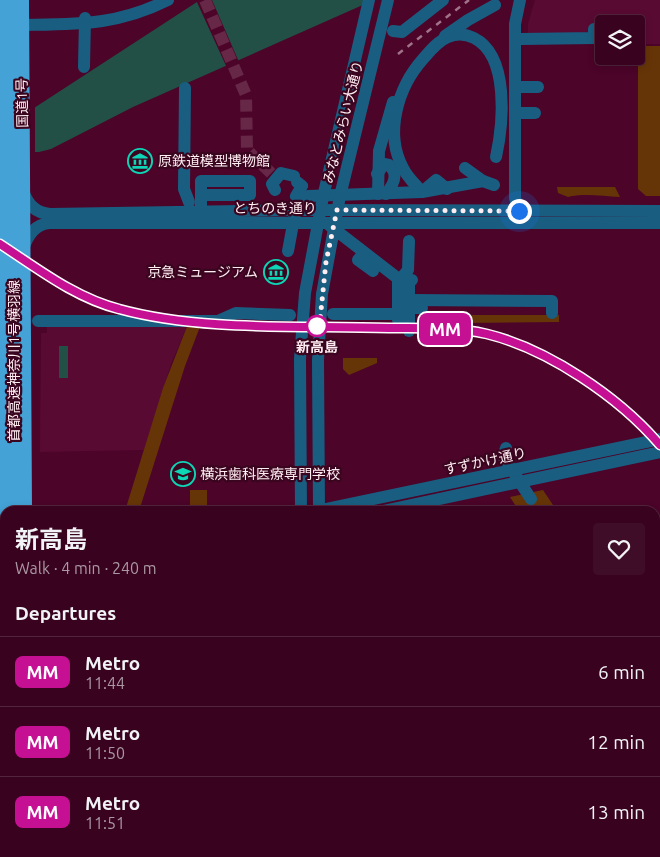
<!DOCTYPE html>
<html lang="en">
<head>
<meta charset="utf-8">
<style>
  body { margin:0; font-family:Ubuntu,"Noto Sans JP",sans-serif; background:#400d28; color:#f1f3f6; height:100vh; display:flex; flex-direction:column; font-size:19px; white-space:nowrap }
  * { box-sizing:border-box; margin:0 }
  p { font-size:16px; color:#ab98a4 }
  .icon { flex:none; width:28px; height:28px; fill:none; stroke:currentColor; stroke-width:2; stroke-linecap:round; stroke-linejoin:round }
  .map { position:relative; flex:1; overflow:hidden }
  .side { position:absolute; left:0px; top:506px; width:660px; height:351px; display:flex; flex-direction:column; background:#39031f; border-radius:15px 15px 0 0; box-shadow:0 2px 8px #0003,0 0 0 1px #53253d }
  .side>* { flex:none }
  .badge { padding:0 10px; border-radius:8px; font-size:18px; line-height:32px }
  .controls { position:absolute; left:595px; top:15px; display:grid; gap:10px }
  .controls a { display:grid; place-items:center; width:50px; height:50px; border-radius:5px; background:#39031f; box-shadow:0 2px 8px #0003,0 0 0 1px #53253d; font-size:25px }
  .you { position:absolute; width:25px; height:25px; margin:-12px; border:4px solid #fff; border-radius:50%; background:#1a73e8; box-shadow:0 0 0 8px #1a73e833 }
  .map>.badge { position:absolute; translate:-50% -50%; box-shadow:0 0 0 2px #fff }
  h2 { padding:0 15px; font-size:19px; line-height:45px }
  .round { display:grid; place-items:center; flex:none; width:52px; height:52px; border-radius:5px; background:#400d28 }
  .overview { display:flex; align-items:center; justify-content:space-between; height:85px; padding:0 15px }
  h1 { font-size:24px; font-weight:700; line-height:38px }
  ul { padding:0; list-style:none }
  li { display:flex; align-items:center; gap:15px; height:70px; padding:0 15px; border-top:1px solid #53253d }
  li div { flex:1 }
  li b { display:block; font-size:19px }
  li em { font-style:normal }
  li .badge { min-width:55px; font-weight:700; text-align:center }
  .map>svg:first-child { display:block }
  .built { fill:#590a33 }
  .green { fill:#663507 }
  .water { fill:#225046 }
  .pier { fill:#4c0429 }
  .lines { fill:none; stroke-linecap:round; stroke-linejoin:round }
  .minor-tunnel { stroke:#672747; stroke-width:12; stroke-dasharray:12 6; stroke-linecap:butt }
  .highway-tunnel { stroke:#672747; stroke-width:18; stroke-dasharray:18 9; stroke-linecap:butt }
  .minor { stroke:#195e81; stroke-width:12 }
  .highway { stroke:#44a2d6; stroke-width:18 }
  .rail { stroke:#a17389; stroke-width:2.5; stroke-dasharray:6 6; stroke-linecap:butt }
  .line-casing { stroke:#fff; stroke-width:11 }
  .line { stroke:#c61094; stroke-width:8 }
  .walk { stroke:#ffedf2; stroke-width:5; stroke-dasharray:0 9 }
  .stop-dot { fill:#fff; stroke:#c61094; stroke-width:2.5 }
  .labels { text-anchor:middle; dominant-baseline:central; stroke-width:4.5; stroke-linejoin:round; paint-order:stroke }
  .street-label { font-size:14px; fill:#ffedf2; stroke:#3a051f }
  .poi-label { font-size:14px; fill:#ffedf2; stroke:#3a051f; text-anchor:start }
  .stop-label { font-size:14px; font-weight:bold; fill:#ffedf2; stroke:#3a051f }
</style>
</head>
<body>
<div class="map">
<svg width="660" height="857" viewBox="0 0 660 857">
  <rect width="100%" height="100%" fill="#4c0429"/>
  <g class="built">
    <polygon points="535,0 660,0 660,44 636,44 636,24 604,24 604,44 528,44 528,24"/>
    <polygon points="188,324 171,364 144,450 40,452 41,333 47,333 47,325"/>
    <polygon points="427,853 469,853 462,857 430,857"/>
  </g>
  <g class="green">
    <polygon points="638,46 660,46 660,196 646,196 638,189"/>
    <path d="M 557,187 L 615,187 L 620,197 C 603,196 582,193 568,197 L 558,193 Z"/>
    <polygon points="465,315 559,315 559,322 465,323"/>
    <polygon points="188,324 201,324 185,366 139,511 125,511 163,388"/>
    <polygon points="343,358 377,358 377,363 349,375 343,369"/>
    <rect x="190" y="490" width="17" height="21"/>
    <polygon points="543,490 557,511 519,511 510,497"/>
    <polygon points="655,660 660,668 660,675 658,673 656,675 658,677 660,676 660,725 655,717"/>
  </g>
  <g class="water">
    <polygon points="200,0 374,0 133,107 51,149 39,152 0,153 34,108"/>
    <rect x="59" y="346" width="9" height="32"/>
  </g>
  <g class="pier">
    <polygon points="196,0 212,0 239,62 227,68"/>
    <polygon points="35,107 35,154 29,155 12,108"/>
  </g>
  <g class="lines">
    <polyline class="minor-tunnel" points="205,0 246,95 247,150 273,175"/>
    <polyline class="highway-tunnel" points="0,588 5,554"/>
    <g class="minor">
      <path d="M 20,25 C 77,24 116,26 168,0"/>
      <polyline points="393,31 402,32 443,0"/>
      <polyline points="445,36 468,20 495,5"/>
      <polyline points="521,39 594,38 594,29"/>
      <polyline points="84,67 85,18"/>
      <polyline points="521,87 538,87"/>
      <polyline points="185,88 184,189 189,202"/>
      <polyline points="521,113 535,113"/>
      <polyline points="465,168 483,181"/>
      <path d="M 377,174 L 384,164 L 389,165 C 399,174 394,184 386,194"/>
      <polyline points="297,182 302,186 296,196 303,202"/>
      <path d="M 447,189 L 436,180 L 422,192 C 415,184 407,177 403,168 C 384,133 398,87 423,59 C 430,51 438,41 448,37 C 457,33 466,34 474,38 C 510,56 503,125 496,157"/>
      <path d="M 23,190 C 27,204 35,213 50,214 L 301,210 L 660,211"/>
      <polyline points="275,190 272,184 281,173 294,176"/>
      <polyline points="378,194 379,151 393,102"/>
      <polyline points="201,195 250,195 250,181 201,181 201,212"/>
      <polyline points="519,211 515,198 515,24 520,0"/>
      <polyline points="329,225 400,280 412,280"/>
      <path d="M 23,249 C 28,235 35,224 50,223 L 660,223"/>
      <polyline points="288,251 296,208 308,196 422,192 483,181 494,185"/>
      <polyline points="364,253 358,260 373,271"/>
      <polyline points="409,280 409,331"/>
      <polyline points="409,300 552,301 552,313"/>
      <polyline points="398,308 398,282 408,270 409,241"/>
      <polyline points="333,314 398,314 398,320"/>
      <polyline points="398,314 398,308 422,308"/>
      <polyline points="38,321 218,321 236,313 290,315"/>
      <polyline points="506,448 503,456 531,499"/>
      <polyline points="301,511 300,359 305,293 323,197 369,0"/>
      <polyline points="316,511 660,439"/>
      <polyline points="319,511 318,360 322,294 340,196 388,0"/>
      <polyline points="383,511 660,452"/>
      <polyline points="0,522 5,523"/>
      <polyline points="655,586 660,583"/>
      <polyline points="655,687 660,695"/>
      <polyline points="0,799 5,807"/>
      <polyline points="0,826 5,833"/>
      <polyline points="17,852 20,857"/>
      <polyline points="34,852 37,857"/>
      <polyline points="183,852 186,857"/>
      <polyline points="387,852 390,857"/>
      <polyline points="406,852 409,857"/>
      <polyline points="575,852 578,857"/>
      <polyline points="242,857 249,852"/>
    </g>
    <g class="highway">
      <polyline points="20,0 23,511"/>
      <polyline points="6,511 6,0"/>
      <polyline points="0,620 5,599"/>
      <polyline points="0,712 5,720"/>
      <polyline points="0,735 5,742"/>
      <polyline points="78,852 81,857"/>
      <polyline points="93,852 96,857"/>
      <polyline points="153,852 156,857"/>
      <polyline points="168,852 171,857"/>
    </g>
    <g class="rail">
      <polyline points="398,54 469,0"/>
      <polyline points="0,664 5,672"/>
      <polyline points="119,852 122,857"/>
      <polyline points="139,852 142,857"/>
    </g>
  </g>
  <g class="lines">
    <defs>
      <path id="line" d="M 0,244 C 37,268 75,298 119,309 C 203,332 302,325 389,328 C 422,328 456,327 487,334 C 548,349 619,397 660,445"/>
    </defs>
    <use href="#line" class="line-casing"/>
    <use href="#line" class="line"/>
    <polyline class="walk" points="317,326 319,330 326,262 337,210 519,211"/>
  </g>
  <defs>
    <symbol id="museum-ring" viewBox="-11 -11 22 22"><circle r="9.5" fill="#3a051f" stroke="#0dd5b5" stroke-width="1.5"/><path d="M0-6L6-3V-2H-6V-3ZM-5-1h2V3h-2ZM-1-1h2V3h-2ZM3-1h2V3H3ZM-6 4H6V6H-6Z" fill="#0dd5b5"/></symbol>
    <symbol id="university-ring" viewBox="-11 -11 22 22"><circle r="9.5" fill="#3a051f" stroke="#0dd5b5" stroke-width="1.5"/><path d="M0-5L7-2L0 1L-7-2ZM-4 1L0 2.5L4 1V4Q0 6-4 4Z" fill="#0dd5b5"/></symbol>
  </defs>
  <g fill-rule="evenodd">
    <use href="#museum-ring" x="126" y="147" width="28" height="28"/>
    <use href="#museum-ring" x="262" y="258" width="28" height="28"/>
    <use href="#university-ring" x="169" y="460" width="28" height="28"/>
  </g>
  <circle class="stop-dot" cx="317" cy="326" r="10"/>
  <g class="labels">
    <g class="street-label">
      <text transform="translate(22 103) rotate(-91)">国道1号</text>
      <text transform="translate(343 122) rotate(-76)">みなとみらい大通り</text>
      <text x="275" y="208">とちのき通り</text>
      <text transform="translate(14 361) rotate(-90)">首都高速神奈川1号横羽線</text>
      <text transform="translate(485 461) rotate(-12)">すずかけ通り</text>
    </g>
    <g class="poi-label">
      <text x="158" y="161">原鉄道模型博物館</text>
      <text x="258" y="272" text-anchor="end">京急ミュージアム</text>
      <text x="200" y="474">横浜歯科医療専門学校</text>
    </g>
    <g class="stop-label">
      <text x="317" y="347">新高島</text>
    </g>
  </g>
</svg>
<div class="controls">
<a><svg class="icon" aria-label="layers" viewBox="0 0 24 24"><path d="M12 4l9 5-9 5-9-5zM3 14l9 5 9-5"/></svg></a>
</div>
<div class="you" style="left:519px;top:211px"></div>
<b class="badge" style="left:445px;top:329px;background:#c61094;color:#fff">MM</b>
<section class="side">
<div class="overview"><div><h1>新高島</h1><p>Walk · 4 min · 240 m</p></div><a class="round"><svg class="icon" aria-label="heart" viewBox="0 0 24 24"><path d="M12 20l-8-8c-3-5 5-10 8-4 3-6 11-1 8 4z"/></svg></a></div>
<h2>Departures</h2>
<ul>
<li><span class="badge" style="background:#c61094;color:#fff">MM</span><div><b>Metro</b><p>11:44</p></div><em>6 min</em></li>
<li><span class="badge" style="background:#c61094;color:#fff">MM</span><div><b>Metro</b><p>11:50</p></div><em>12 min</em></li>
<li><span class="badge" style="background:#c61094;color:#fff">MM</span><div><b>Metro</b><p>11:51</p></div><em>13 min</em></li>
</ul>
</section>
</div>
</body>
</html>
